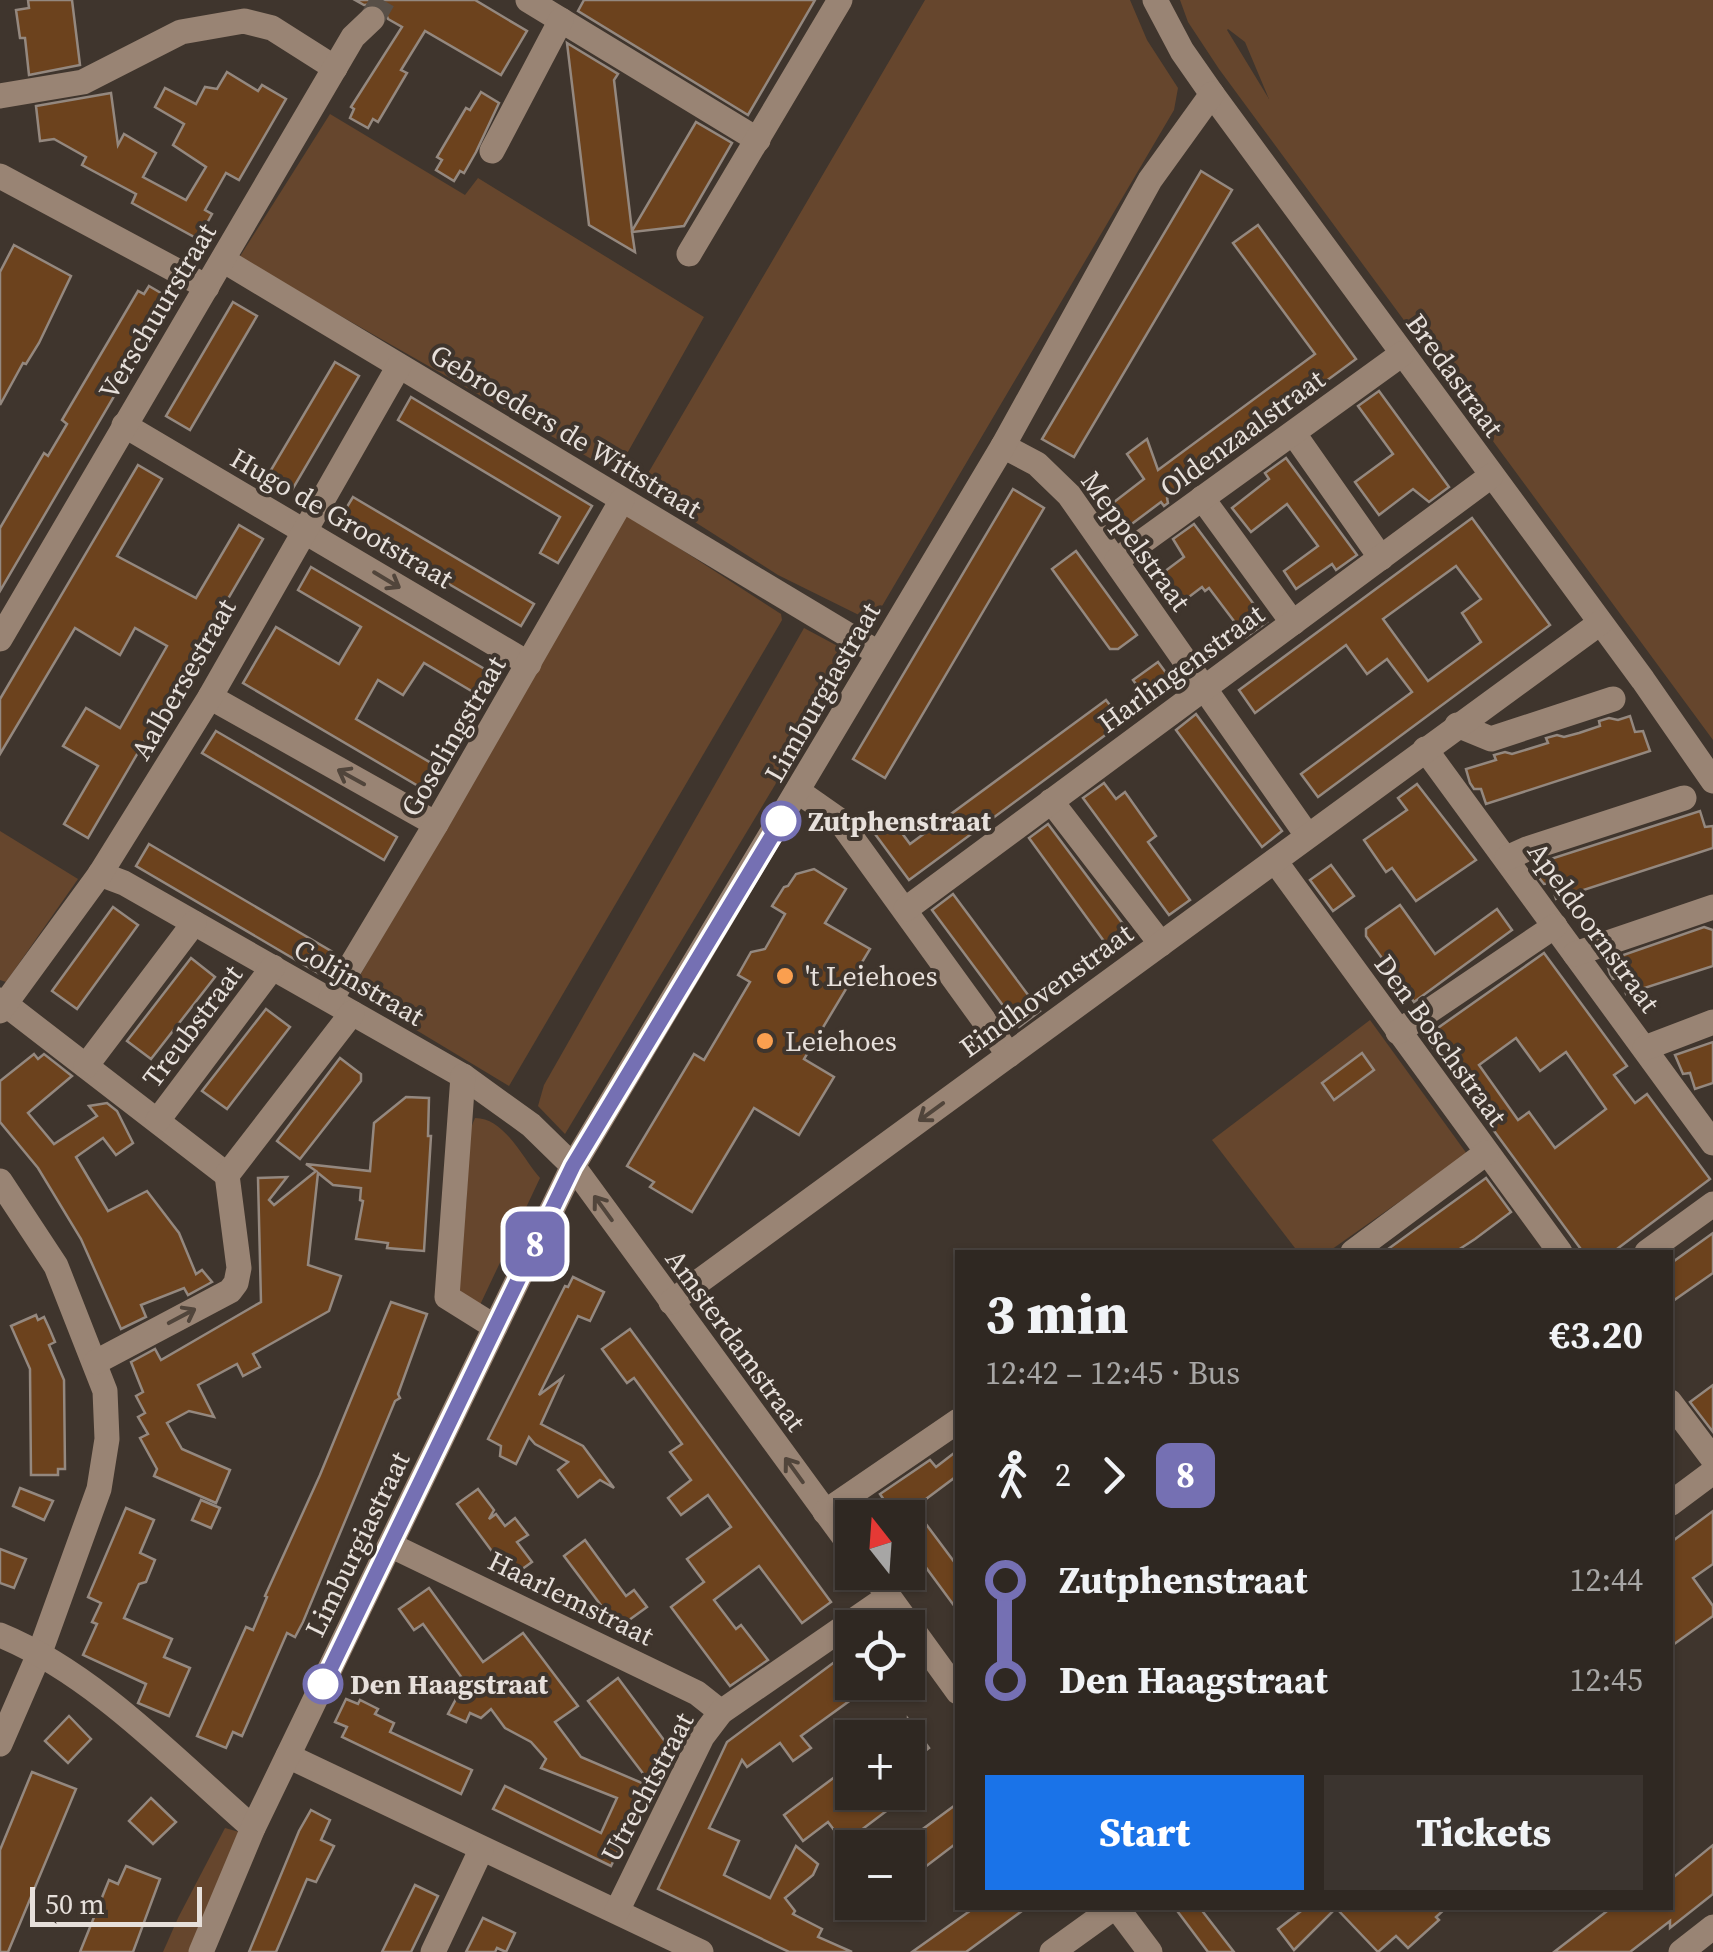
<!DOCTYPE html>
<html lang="en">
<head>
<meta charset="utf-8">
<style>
  body { margin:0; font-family:"Source Serif 4",serif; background:#3b342f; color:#f1f3f6; height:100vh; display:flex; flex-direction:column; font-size:38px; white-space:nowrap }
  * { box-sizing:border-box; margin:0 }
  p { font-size:32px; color:#a7a6a5 }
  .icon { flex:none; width:55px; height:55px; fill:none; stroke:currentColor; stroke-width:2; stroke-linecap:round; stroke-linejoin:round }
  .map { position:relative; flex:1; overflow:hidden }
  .sheet { position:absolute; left:955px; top:1250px; width:718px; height:660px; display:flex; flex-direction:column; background:#2f2822; border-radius:0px; box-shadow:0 2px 8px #0004,0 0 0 2px #4a4440 }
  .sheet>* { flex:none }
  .badge { padding:0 20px; border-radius:15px; font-size:35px; line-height:65px }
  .needle { width:65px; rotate:343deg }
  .tools { position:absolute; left:835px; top:1500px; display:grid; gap:20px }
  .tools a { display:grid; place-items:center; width:90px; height:90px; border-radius:0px; background:#2f2822; box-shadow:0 2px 8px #0004,0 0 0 2px #4a4440; font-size:50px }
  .scale { position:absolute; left:30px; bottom:25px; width:172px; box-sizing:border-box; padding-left:10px; border:5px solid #e7e0db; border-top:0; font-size:28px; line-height:35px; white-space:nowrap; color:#e7e0db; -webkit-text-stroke:8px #3f352d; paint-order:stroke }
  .map>.badge { position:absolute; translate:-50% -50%; box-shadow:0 0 0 5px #fff }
  .legs { display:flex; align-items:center; gap:15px; height:110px; padding:0 30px; font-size:32px }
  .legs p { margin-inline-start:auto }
  .headline { display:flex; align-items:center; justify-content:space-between; height:170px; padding:0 30px }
  h1 { font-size:55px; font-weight:800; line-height:75px }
  .button { display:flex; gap:20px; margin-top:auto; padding:20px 30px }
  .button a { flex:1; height:115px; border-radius:0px; background:#1a73e8; color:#fff; font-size:40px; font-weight:800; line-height:115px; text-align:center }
  .button a+a { background:#3b342f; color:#f1f3f6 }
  ul { padding:0 30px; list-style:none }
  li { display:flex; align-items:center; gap:35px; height:100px; font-size:38px }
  li i { display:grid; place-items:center; width:15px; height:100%; margin:0 12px; background:currentColor }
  li i::after { content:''; width:25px; height:25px; margin:-12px; border:8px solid; border-radius:50%; background:#2f2822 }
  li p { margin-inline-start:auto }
  li:first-child i { background:linear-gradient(#0000 50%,currentColor 0) }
  li:last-child i { background:linear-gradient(currentColor 50%,#0000 0) }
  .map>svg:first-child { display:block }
  .green { fill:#66462d; fill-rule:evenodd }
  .building { fill:#6c421d; stroke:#94887f; stroke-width:2.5; fill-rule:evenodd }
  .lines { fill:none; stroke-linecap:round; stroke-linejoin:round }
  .minor-tunnel { stroke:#584f47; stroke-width:25; stroke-dasharray:25 12; stroke-linecap:butt }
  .minor { stroke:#998474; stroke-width:25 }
  .oneway { stroke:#51453b }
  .line-1-casing { stroke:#fff; stroke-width:22 }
  .line-1 { stroke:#7570b3; stroke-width:15 }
  .stop-1-dot { fill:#fff; stroke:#7570b3; stroke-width:5 }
  .poi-dot { fill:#fa9f4f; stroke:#3f352d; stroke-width:4 }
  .labels { text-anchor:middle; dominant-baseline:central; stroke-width:8; stroke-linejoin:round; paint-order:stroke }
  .street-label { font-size:28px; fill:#e7e0db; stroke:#3f352d }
  .stop-label { font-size:28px; font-weight:bold; fill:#e7e0db; stroke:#3f352d; text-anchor:start }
  .poi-label { font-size:28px; fill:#e7e0db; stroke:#3f352d; text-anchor:start }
</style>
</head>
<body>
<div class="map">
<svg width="1713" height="1952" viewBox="0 0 1713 1952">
  <rect width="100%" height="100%" fill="#3f352d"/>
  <g class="green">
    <polygon points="925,0 1130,0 1147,40 1178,88 1174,110 875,618 869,620 778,575 640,487"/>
    <path d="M 1180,0 L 1713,0 L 1713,740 L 1219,69 L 1188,22 ZM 1228,29 L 1245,42 L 1269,99 L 1227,30 Z"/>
    <polygon points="330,114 465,195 478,178 704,317 616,473 239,258"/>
    <polygon points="628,515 781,614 782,620 509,1086 378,1007 361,994 358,979 622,516"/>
    <polygon points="804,628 845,650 852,657 565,1134 538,1106 544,1085"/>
    <polygon points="0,831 78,879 6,982 0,980"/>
    <polygon points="1370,1020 1467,1154 1328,1252 1298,1252 1212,1140"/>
    <path d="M 475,1118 C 505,1118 523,1159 540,1178 L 479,1307 L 457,1288 L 466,1207 L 470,1130 Z"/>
    <polygon points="225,1828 243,1833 193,1952 163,1952 178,1918"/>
  </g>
  <g class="building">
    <polygon points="28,0 72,0 80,65 29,75 25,38 20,38 16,10 29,8"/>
    <polygon points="355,0 475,0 527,31 501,75 425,31 401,70 407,73 378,122 373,119 368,128 350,118 354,109 351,107 402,27 388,19 384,9 378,4 364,5"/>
    <polygon points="584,0 815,0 748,115 578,11"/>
    <polygon points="567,43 618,74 614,80 632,231 696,122 732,143 684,226 632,232 635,252 589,225"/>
    <polygon points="227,72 258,91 262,85 286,99 239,180 226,173 205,210 212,214 198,239 132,203 136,194 82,165 86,157 54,139 40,141 36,106 111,93 118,145 124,134 156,153 143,177 186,200 206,167 173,145 184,124 155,107 165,88 196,104 205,87 217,89"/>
    <polygon points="481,92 499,103 476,152 464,173 460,171 454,181 436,170 442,160 437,157 466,108 470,110"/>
    <polygon points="1201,171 1232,190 1074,457 1042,439"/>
    <polygon points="1258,225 1356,359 1167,498 1168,503 1164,506 1161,502 1121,532 1105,509 1144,479 1127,454 1147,439 1158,470 1315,354 1233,243"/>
    <polygon points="14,245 71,276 39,343 26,364 23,363 0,405 0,272"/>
    <polygon points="149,286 171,299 0,591 0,528 44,453 48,456 67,424 62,420 138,291 144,294"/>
    <polygon points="233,302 257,316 190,430 166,416"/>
    <polygon points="335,362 359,376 292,490 268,475"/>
    <polygon points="1379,391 1449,487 1429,502 1413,489 1379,515 1355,482 1393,454 1358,406"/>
    <polygon points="411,397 592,506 558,563 540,553 560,517 398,420"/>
    <polygon points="1286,458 1357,555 1336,570 1332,564 1296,589 1284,571 1318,546 1287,504 1251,532 1232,508 1269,479 1265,473"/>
    <polygon points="138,465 162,479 117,556 196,598 239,525 263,539 88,838 64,824 98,766 63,746 86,708 120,728 167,646 135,628 120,655 75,628 0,754 0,699"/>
    <polygon points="1013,489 1044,508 885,778 853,759"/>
    <polygon points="353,497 534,604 521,626 339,520"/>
    <path d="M 1472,518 L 1550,625 L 1318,797 L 1301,774 L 1412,692 L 1387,659 L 1367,674 L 1346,645 L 1255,713 L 1239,690 ZM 1456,566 L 1481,599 L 1462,613 L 1481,642 L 1428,681 L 1383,619 Z"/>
    <polygon points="1194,524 1267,622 1246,637 1209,588 1205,591 1202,587 1173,609 1152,581 1184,557 1173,539"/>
    <polygon points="1076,551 1137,635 1118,649 1110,649 1052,569"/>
    <polygon points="311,567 493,674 480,696 424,663 403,695 378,680 356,719 438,767 425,790 243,683 276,627 339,664 361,627 298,590"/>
    <polygon points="1158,662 1175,685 1150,703 1133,680"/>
    <polygon points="1106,700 1123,722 909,880 875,834 893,821 910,844"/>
    <polygon points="1196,714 1282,831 1262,847 1176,730"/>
    <polygon points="1630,716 1635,732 1643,731 1650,751 1486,804 1481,789 1474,789 1470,783 1466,769 1496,760 1494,755 1505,752 1512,754 1548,743 1546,738 1557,735 1564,737 1579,733 1600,726 1599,721 1609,718 1618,720"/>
    <polygon points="216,731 397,837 384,860 202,753"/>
    <polygon points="1104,783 1116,799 1125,792 1156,836 1148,842 1190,900 1169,915 1083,798"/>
    <polygon points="1417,784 1476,860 1416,901 1392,868 1386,872 1364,840 1407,810 1398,798"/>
    <polygon points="1700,811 1705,827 1713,826 1713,848 1556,899 1551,883 1544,884 1540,879 1535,864"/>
    <polygon points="1048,824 1135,940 1114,955 1029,838"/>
    <polygon points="149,844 331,951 318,973 136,866"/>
    <polygon points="1331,865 1354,896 1333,911 1310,880"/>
    <polygon points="814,869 846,889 825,923 870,949 804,1059 834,1077 799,1135 754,1108 692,1212 650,1187 654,1182 627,1166 694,1054 704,1060 750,982 738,975 751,952 765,949 785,914 772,906 784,887 788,886 796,874"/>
    <polygon points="953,894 1040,1011 1019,1027 932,910"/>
    <polygon points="1400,905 1435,954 1497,909 1512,930 1414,1002 1366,936 1366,929"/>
    <polygon points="113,907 138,925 77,1009 52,991"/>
    <polygon points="1704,927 1713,930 1713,966 1626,994 1621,978 1613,979 1610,974 1606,961"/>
    <path d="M 1544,953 L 1627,1066 L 1614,1075 L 1635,1103 L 1647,1094 L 1710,1179 L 1613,1252 L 1583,1252 L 1425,1037 ZM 1516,1038 L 1540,1071 L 1566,1052 L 1606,1109 L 1555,1148 L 1529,1112 L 1518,1120 L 1479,1065 Z"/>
    <polygon points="191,958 215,977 151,1059 127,1041"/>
    <polygon points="266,1009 290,1027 227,1109 202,1091"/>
    <polygon points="1713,1042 1713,1083 1695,1089 1690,1073 1683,1074 1675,1055"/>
    <polygon points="1362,1053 1374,1070 1334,1100 1322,1083"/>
    <polygon points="34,1054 38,1059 44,1054 72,1076 28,1113 54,1144 97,1116 89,1106 107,1103 117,1111 133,1143 116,1155 103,1138 76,1157 108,1211 147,1191 179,1233 196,1274 202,1270 212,1282 188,1295 184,1288 141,1305 146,1317 121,1329 81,1239 38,1168 0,1122 0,1081"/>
    <polygon points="340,1058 361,1074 361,1081 300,1159 277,1141"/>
    <polygon points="406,1097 429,1098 428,1136 431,1136 424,1251 387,1248 388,1243 356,1239 363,1201 360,1200 361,1188 333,1185 318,1173 308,1265 341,1276 329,1311 253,1354 260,1367 243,1376 237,1364 198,1385 214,1417 189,1411 167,1423 182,1449 230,1470 216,1503 154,1476 157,1469 140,1438 148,1434 138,1417 145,1413 136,1396 143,1392 131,1362 155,1349 161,1360 261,1302 258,1178 287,1177 269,1200 274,1205 316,1171 306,1164 370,1171 374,1123"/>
    <polygon points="1486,1178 1511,1212 1475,1239 1455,1252 1384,1252"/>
    <polygon points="1713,1233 1713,1273 1670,1303 1670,1264"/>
    <polygon points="573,1277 604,1292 590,1321 578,1316 539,1395 562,1378 541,1424 583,1446 614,1488 600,1480 578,1497 558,1470 568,1462 535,1444 529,1437 516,1464 500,1456 501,1446 488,1439 565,1286 568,1287"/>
    <polygon points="391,1302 427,1314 398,1394 400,1398 395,1401 303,1622 295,1637 287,1633 242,1736 233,1732 226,1748 197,1736 246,1627 253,1630 267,1597 265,1596 320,1475"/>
    <polygon points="36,1315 38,1320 44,1317 50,1330 55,1342 49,1345 64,1380 65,1469 58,1469 58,1475 31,1475 30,1369 11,1326"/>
    <polygon points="630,1329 831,1602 802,1623 759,1566 714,1600 736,1629 741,1625 768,1660 730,1686 671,1607 704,1582 687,1559 731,1527 708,1495 681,1515 668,1498 691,1480 670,1452 682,1444 634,1378 627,1383 602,1349"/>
    <polygon points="1713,1385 1713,1432 1690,1402"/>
    <polygon points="958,1450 958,1475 914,1508 958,1567 958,1611 908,1543 908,1518 888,1518 881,1507 886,1503 880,1494 930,1460 936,1467"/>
    <polygon points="20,1488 53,1501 44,1520 13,1506"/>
    <polygon points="478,1489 494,1510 489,1519 496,1514 505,1526 515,1518 528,1535 517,1542 532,1562 511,1577 457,1504"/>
    <polygon points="201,1500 220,1508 211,1528 192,1520"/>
    <polygon points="126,1508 154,1520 140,1553 155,1560 146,1582 139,1584 124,1618 172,1639 164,1657 190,1668 169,1716 138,1703 146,1684 83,1655 97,1624 92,1622 101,1603 88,1597"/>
    <polygon points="1713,1511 1713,1564 1693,1578 1713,1606 1713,1616 1670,1647 1670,1543"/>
    <polygon points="585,1540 626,1596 634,1590 647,1607 618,1628 564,1556"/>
    <polygon points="0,1549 26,1559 14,1588 0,1583"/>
    <polygon points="429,1588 483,1662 523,1633 578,1706 555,1722 581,1757 649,1786 611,1866 493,1809 505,1786 601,1833 617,1798 541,1768 546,1759 531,1742 505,1728 491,1709 481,1718 470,1713 466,1722 448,1714 465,1682 423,1624 414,1630 399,1609"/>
    <polygon points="852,1649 852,1699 801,1736 811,1748 793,1761 780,1743 747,1767 742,1760 709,1828 739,1841 724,1875 770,1898 796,1846 818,1864 813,1875 785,1898 795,1911 793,1914 822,1929 818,1937 852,1952 789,1952 658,1889 727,1742"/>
    <polygon points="618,1678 672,1751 663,1757 670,1766 667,1772 651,1784 588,1701"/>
    <polygon points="346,1699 358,1704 360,1700 378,1709 375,1714 394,1723 390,1732 472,1770 461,1794 342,1737 347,1727 335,1722"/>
    <polygon points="69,1716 91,1739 68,1763 45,1741"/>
    <polygon points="908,1719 929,1748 908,1764"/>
    <polygon points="852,1764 852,1792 883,1792 893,1806 844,1843 828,1822 803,1841 784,1815"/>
    <polygon points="32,1772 76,1789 8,1952 0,1952 0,1850"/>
    <polygon points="151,1798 176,1822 153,1844 129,1821"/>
    <polygon points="958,1803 958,1842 908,1880 908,1840"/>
    <polygon points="311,1810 330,1820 321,1840 334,1846 316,1882 307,1879 276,1952 249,1952 299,1831"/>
    <polygon points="1713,1845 1713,1894 1670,1928 1670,1921 1630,1952 1554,1952 1611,1908 1670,1908 1670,1880"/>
    <polygon points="126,1866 160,1879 133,1952 80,1952 109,1880 118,1884"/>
    <polygon points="415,1885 438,1896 411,1952 382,1952"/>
    <polygon points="974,1908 1026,1908 966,1952 912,1952"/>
    <polygon points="1175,1908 1200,1908 1234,1952 1208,1952"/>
    <polygon points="1305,1908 1446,1908 1436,1917 1439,1920 1408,1948 1396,1936 1378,1952 1336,1908 1294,1950 1278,1929"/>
    <polygon points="483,1918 515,1933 506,1952 497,1948 495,1952 466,1952"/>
  </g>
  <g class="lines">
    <polyline class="minor-tunnel" points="372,19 383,0"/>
    <g class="minor">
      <polyline points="528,0 758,140"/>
      <polyline points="1155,0 1182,51 1212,94 1643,680 1713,781"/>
      <polyline points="0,96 83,82 181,32 244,21 272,28 335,68"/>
      <polyline points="492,151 561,20"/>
      <polyline points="0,176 207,287"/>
      <polyline points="689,254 840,0"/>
      <polyline points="223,260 878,653"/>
      <polyline points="124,425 529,664"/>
      <polyline points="1294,434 1381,558"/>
      <polyline points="1003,446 1037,464 1069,495 1307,835"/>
      <polyline points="1202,498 1293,623"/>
      <polyline points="1117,560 1402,354"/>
      <polyline points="0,639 353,37 372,19"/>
      <polyline points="210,697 436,824"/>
      <polyline points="1457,725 1491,739 1613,699"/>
      <polyline points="1425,749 1713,1143"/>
      <polyline points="799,792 839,820 1009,1055"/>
      <polyline points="1051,801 1161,944"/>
      <polyline points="1507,858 1527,849 1684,798"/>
      <polyline points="1275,861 1560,1252"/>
      <polyline points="100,874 124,883 463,1076 531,1125 573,1166 852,1548"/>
      <polyline points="906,909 1491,476"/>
      <polyline points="1575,954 1713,907"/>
      <polyline points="331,999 436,824 622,500"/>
      <polyline points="0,1000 227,1175"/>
      <polyline points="0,1011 100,874 210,697 399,366"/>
      <polyline points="1398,1032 1555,926"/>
      <polyline points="1645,1048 1713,1022"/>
      <polyline points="86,1066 194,923"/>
      <polyline points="463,1076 447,1297 495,1327"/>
      <polyline points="158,1120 273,967"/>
      <polyline points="0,1181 56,1266 105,1391 107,1439 99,1489 40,1652 0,1744"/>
      <polyline points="1353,1252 1486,1153"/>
      <polyline points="1647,1252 1713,1204"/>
      <polyline points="671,1302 1600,623"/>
      <polyline points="96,1362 230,1291 236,1283 239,1268 227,1175 352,1013"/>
      <polyline points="1670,1402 1713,1459"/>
      <polyline points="1670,1504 1713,1472"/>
      <polyline points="825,1512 958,1421"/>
      <polyline points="390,1545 697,1693 721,1712"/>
      <polyline points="871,1572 958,1692"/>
      <path d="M 0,1635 C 95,1674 176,1761 253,1828"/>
      <polyline points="288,1756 701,1952"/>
      <polyline points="1117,1908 1150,1952"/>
      <polyline points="617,1911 702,1737 721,1712 889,1596"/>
      <polyline points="201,1952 253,1828 573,1166 1003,446 1150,180 1212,94"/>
      <polyline points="433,1952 481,1850"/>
      <polyline points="1052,1952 1113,1908"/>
      <polyline points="1681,1952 1713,1927"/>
    </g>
  </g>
  <defs><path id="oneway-shaft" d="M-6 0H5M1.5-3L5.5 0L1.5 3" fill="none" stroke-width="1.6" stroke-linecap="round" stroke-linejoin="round" transform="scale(2.5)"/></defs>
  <g class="oneway">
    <use href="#oneway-shaft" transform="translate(387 580) rotate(31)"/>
    <use href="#oneway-shaft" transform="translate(351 777) rotate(-151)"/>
    <use href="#oneway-shaft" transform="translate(931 1112) rotate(144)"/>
    <use href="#oneway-shaft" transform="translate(603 1208) rotate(-126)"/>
    <use href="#oneway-shaft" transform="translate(182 1316) rotate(-28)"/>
    <use href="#oneway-shaft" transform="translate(794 1470) rotate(-126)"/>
  </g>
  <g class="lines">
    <defs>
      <polyline id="line-1" points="323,1684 573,1166 781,821"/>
    </defs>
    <use href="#line-1" class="line-1-casing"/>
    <use href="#line-1" class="line-1"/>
  </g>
  <g class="stop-1-dot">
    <circle cx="781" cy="821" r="18"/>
    <circle cx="323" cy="1684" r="18"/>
  </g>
  <g class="poi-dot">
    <circle cx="785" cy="976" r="10"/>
    <circle cx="765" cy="1041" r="10"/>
  </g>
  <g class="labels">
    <g class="street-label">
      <text transform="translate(157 311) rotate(-59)">Verschuurstraat</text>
      <text transform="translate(1455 375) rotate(54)">Bredastraat</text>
      <text transform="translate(566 431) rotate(31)">Gebroeders de Wittstraat</text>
      <text transform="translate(1242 433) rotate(-36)">Oldenzaalstraat</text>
      <text transform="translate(342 518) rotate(30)">Hugo de Grootstraat</text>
      <text transform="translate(1136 541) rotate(54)">Meppelstraat</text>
      <text transform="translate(1181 668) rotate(-36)">Harlingenstraat</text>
      <text transform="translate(183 679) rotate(-60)">Aalbersestraat</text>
      <text transform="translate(822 692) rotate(-60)">Limburgiastraat</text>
      <text transform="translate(453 736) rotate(-60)">Goselingstraat</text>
      <text transform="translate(1594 927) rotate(54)">Apeldoornstraat</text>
      <text transform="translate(359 982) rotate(30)">Colijnstraat</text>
      <text transform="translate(1046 990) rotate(-36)">Eindhovenstraat</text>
      <text transform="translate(192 1026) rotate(-53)">Treubstraat</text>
      <text transform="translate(1441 1040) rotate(54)">Den Boschstraat</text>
      <text transform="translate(736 1340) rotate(54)">Amsterdamstraat</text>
      <text transform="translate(357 1544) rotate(-64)">Limburgiastraat</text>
      <text transform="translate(571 1598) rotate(26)">Haarlemstraat</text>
      <text transform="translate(647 1787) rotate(-62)">Utrechtstraat</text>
    </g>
    <g class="stop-label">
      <text x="808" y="821">Zutphenstraat</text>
      <text x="350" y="1684">Den Haagstraat</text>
    </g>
    <g class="poi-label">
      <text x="805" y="976">'t Leiehoes</text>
      <text x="785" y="1041">Leiehoes</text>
    </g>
  </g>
</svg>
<div class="tools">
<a><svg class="needle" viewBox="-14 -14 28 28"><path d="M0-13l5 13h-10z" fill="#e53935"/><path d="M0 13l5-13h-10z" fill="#a7a6a5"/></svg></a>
<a><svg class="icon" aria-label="locate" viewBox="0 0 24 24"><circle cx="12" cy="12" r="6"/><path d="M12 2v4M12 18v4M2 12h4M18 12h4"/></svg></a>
<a>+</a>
<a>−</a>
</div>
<div class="scale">50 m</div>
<b class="badge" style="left:535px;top:1244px;background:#7570b3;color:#fff">8</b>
<section class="sheet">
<div class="headline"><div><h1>3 min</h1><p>12:42 – 12:45 · Bus</p></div><b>€3.20</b></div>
<div class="legs"><svg class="icon" aria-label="walk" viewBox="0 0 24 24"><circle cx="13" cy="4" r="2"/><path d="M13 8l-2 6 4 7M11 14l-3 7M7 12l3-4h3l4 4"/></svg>2<svg class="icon" aria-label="forward" viewBox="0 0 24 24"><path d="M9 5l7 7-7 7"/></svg><b class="badge" style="background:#7570b3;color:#fff">8</b></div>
<ul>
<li><i style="color:#7570b3"></i><b>Zutphenstraat</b><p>12:44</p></li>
<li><i style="color:#7570b3"></i><b>Den Haagstraat</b><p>12:45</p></li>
</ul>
<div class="button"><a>Start</a><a>Tickets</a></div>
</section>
</div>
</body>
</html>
